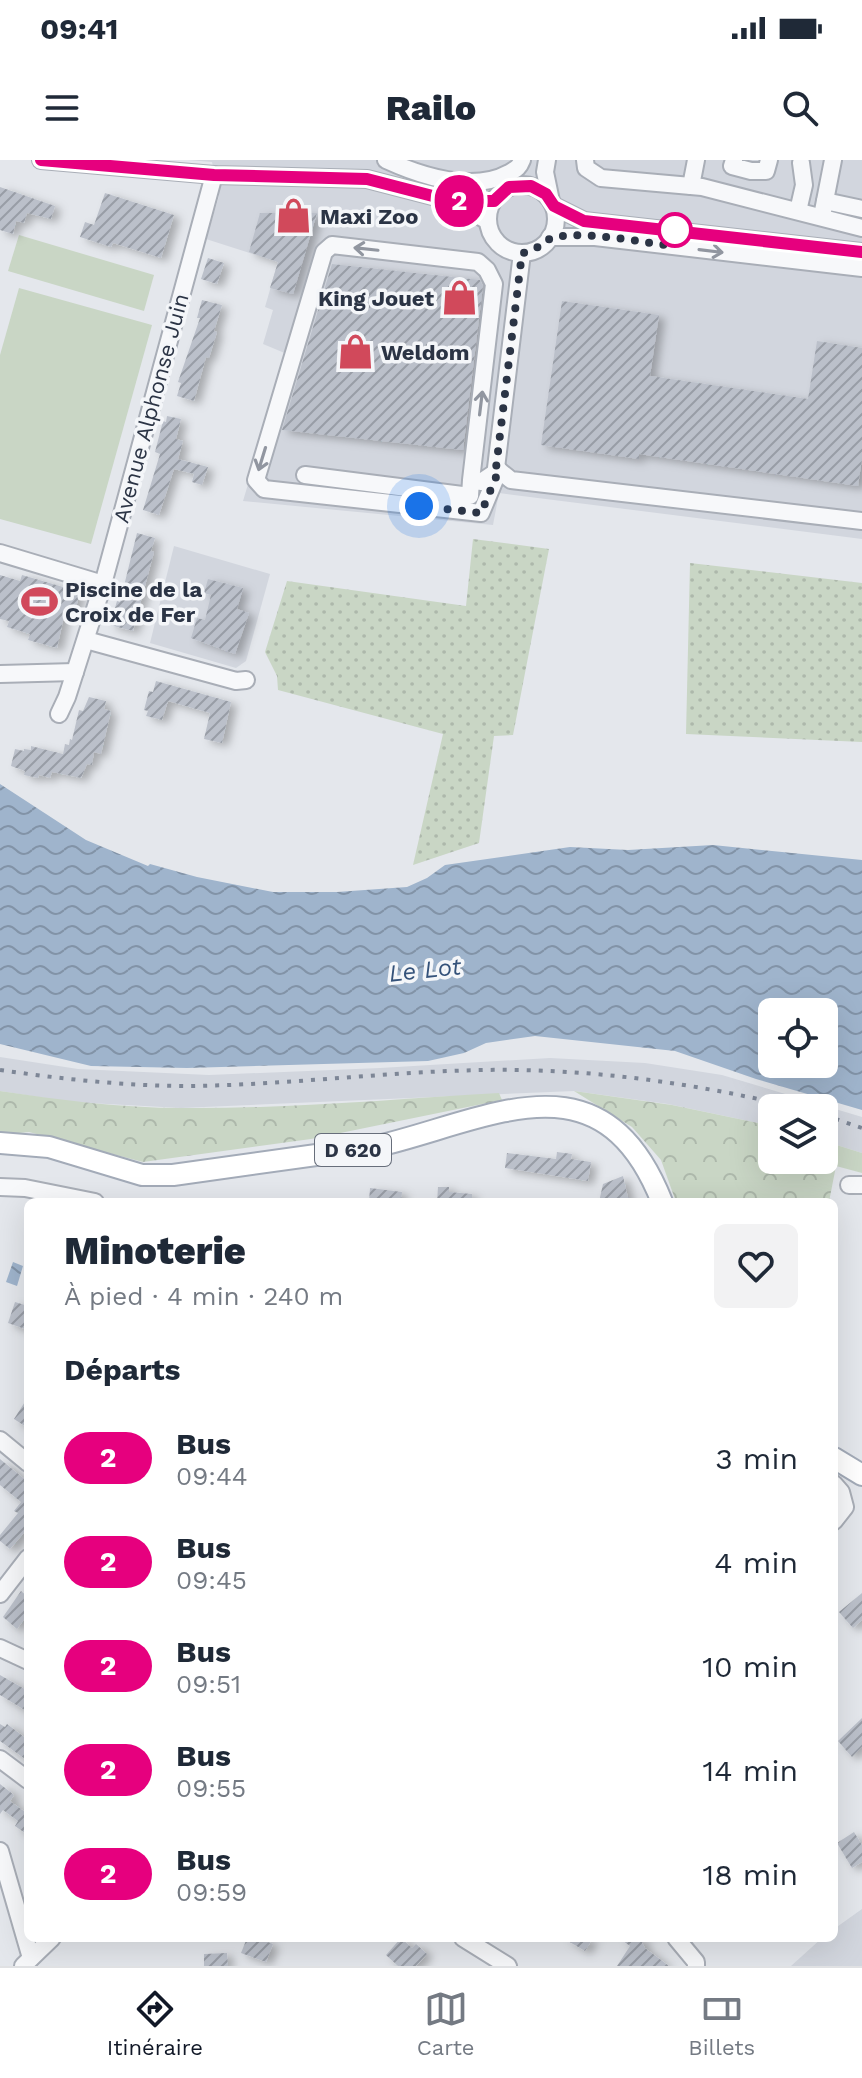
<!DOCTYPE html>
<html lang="fr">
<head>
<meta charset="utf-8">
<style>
  body { margin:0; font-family:"Work Sans",sans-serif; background:#f2f2f3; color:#1f2937; height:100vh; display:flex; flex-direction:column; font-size:30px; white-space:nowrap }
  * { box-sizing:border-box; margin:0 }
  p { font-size:26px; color:#747a83 }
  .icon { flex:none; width:44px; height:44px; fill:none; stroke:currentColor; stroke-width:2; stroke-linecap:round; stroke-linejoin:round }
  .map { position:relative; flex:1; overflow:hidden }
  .sheet { position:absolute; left:24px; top:1038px; width:814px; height:744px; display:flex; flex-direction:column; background:#fff; border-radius:12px; box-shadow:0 8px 32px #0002 }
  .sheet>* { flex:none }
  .badge { padding:0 16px; border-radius:26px; font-size:28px; line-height:52px }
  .buttons { position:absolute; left:758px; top:838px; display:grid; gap:16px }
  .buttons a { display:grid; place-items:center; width:80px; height:80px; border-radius:12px; background:#fff; box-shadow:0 8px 32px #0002; font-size:40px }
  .you { position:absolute; width:40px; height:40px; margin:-20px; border:6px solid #fff; border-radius:50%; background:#1a73e8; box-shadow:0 0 0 12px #1a73e833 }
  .map>.badge { position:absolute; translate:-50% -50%; box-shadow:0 0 0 4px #fff }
  h2 { padding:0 40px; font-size:30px; line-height:72px }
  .round { display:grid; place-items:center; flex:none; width:84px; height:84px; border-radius:12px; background:#f2f2f3 }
  .headline { display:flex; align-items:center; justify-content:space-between; height:136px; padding:0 40px }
  h1 { font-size:38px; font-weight:800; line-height:60px }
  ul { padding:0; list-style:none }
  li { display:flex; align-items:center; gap:24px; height:104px; padding:0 40px }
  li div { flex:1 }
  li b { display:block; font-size:30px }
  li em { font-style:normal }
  li .badge { min-width:88px; font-weight:700; text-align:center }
  .status { display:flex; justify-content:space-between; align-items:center; height:56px; padding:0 40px; background:#fff; direction:ltr }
  .status svg { height:22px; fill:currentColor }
  header { display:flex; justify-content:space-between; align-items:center; height:104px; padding:0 40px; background:#fff; font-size:36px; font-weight:800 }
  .dock { display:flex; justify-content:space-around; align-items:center; height:112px; border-top:2px solid #e0e1e3; background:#fff; font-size:22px; color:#747a83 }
  .dock a { display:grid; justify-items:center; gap:4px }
  .dock .selected { color:#111827 }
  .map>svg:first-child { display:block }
  .built { fill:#d2d6de }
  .grass { fill:url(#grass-dots) }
  .forest { fill:url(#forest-crowns) }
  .pitch { fill:#c9d6c5 }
  .water { fill:url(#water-waves); fill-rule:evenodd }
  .building { fill:url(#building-hatch); filter:url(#shadow) }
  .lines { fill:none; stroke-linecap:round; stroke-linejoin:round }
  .minor-casing { stroke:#a9aeb7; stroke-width:20 }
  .major-casing { stroke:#a3abb8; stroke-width:24 }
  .minor { stroke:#f7f8fa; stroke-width:16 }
  .major { stroke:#fff; stroke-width:20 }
  .rail { stroke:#7d8696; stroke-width:4; stroke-dasharray:4 8; stroke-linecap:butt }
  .oneway { stroke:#9196a0 }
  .line-casing { stroke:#fff; stroke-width:18 }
  .line { stroke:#e6007e; stroke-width:12 }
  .walk { stroke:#2b3445; stroke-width:8; stroke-dasharray:0 14.4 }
  .stop-dot { fill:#fff; stroke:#e6007e; stroke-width:4 }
  .labels { text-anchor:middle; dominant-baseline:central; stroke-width:7; stroke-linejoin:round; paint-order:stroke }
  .shield { fill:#f4f6f9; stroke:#676e7b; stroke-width:2 }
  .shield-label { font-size:20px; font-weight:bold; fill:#2b3445 }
  .poi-label { font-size:22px; font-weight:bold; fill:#2b3445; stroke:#f4f6f9; text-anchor:start }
  .street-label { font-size:22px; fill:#2b3445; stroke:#f4f6f9 }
  .water-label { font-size:24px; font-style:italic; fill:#34527a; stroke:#f4f6f9 }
</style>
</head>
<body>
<div class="status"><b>09:41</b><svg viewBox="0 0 49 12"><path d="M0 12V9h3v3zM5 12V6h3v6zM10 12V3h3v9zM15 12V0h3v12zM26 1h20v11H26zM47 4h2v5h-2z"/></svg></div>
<header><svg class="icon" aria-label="menu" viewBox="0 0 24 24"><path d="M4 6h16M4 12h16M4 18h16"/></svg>Railo<svg class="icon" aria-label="search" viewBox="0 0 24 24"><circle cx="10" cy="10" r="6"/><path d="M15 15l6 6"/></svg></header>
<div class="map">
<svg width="862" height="1806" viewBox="0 0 862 1806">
  <defs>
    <pattern id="grass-dots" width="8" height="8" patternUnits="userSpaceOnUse" patternTransform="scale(2)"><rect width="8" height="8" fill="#c9d6c5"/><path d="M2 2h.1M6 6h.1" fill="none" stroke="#adb8ab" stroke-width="1.8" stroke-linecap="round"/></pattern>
    <pattern id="forest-crowns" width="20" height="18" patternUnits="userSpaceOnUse" patternTransform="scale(2)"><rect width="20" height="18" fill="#c9d6c5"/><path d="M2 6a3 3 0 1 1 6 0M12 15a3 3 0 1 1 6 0" fill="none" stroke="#adb8ab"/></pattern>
    <pattern id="water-waves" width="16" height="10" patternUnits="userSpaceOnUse" patternTransform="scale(2)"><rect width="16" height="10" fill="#9fb4cc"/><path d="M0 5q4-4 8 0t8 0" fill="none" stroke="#8293a7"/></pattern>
    <pattern id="building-hatch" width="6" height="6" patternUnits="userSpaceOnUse" patternTransform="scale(2)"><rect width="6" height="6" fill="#bbc0ca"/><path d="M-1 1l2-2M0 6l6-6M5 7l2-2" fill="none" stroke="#989da6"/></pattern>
    <filter id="shadow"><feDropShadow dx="6" dy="3.5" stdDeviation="4" flood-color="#0004"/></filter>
  </defs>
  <rect width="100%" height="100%" fill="#e4e7ec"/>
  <g class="built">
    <polygon points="188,0 862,0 862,379 499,333 493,365 243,341 287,194 263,184 273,150 265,147 278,102 206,79 219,36 212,2"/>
    <polygon points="174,386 270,414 246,501 236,508 150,483"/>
    <polygon points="0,897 78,909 209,915 380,908 550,898 645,903 722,915 862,957 862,993 824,981 824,948 772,948 772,966 668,944 574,931 181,948 70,942 0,931"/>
    <polygon points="862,1749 862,1806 791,1806 822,1778 834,1778 834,1769"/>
  </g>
  <g class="grass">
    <polygon points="473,379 549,389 513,575 494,576 479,683 413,705 443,574 278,530 277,516 265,492 287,421 466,446"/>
    <polygon points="690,403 862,423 862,582 686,574"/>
  </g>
  <g class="forest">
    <path d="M 0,931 C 60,940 121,948 182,948 C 288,949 394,939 499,933 L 502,940 L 311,979 L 143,1002 L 29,972 L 0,975 Z"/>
    <polygon points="574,931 672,945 772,966 772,1000 824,1000 824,981 862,993 862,1013 836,1006 829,1042 676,1042 661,1000 632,967"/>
  </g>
  <g class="pitch">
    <polygon points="19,75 154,115 144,151 8,111"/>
    <polygon points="19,128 152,165 91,384 0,359 0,195"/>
  </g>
  <g class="water">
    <path d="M 0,624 L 86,680 L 148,706 L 150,704 L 197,717 L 273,732 L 337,732 L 407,727 L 427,718 L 445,705 L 570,687 L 628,690 L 713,685 L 862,700 L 862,950 L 756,919 L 675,891 L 535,876 L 486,883 L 464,893 L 428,901 L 187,908 L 91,906 L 0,884 ZM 824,852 L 824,904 L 772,904 L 772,852 Z"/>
    <polygon points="13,1102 23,1106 17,1126 6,1122"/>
  </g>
  <g class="building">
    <polygon points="0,27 55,46 51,59 27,53 24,63 16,61 13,74 0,70"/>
    <polygon points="105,33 174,55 161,98 113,83 111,87 80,77 85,62 94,65"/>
    <polygon points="260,53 317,53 293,134 270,128 278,102 249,92"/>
    <polygon points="208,98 224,103 217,124 201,119"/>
    <polygon points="332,104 480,120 483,126 463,290 282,270"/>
    <polygon points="202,140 222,145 214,171 217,172 209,198 206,197 194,241 177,236 181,223 178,222 200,158 197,158"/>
    <polygon points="562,141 659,155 650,216 808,239 817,181 862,188 862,298 858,326 639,294 639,299 541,285"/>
    <polygon points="167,256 181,259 176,279 183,281 178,299 208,307 202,325 192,322 194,314 174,309 159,355 143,350 160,294 155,292 163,261 166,262"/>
    <polygon points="137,373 155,378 151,391 154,392 133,471 110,465 117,441 120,442"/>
    <polygon points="0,415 20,421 22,415 80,432 74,455 65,452 57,488 28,480 30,474 7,467 9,461 0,459"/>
    <polygon points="208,419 243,428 237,449 249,453 235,494 191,478 197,458 205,460 211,435 204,433"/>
    <polygon points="156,521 231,542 222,583 204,579 210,553 168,541 162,560 146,556 148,551 144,550 149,531 153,532"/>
    <polygon points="89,537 106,541 104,549 111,551 101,594 94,592 92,605 87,604 81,618 52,612 50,618 39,615 38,618 24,615 25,611 11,606 15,589 24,591 24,589 31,590 31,586 63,594 65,584 69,585 70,579 72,580 79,550 83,551"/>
    <polygon points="557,992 572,994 571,999 591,1002 588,1021 505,1008 507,993 556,999"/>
    <polygon points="623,1016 629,1042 599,1042 603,1024"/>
    <polygon points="438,1027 449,1027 449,1032 472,1034 472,1042 437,1042"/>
    <polygon points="370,1028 402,1032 401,1042 369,1042"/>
    <polygon points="15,1142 28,1146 28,1170 8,1163"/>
    <polygon points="28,1237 28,1268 14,1259"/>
    <polygon points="0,1299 28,1322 28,1368 10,1389 0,1381 0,1375 18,1353 14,1351 21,1342 0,1325"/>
    <polygon points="21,1431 28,1437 28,1454 17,1469 3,1457"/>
    <polygon points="862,1433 862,1460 853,1468 839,1452"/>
    <polygon points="0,1515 28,1531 28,1552 0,1535"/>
    <polygon points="862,1558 862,1587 852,1597 838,1581"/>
    <polygon points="0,1564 5,1567 7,1564 28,1580 28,1601 0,1581"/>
    <polygon points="0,1624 14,1635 10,1641 25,1652 28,1648 28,1675 15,1666 18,1661 3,1650 0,1654"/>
    <polygon points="854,1672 862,1685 862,1702 852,1708 837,1683"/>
    <polygon points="247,1778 257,1778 273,1784 266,1802 241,1793"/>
    <polygon points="401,1778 412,1788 416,1784 427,1794 416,1806 398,1806 386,1795"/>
    <polygon points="563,1778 593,1778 585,1791"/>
    <polygon points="619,1778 646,1778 642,1783 645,1788 669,1806 617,1806 630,1786"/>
    <polygon points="227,1793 228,1806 204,1806 204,1794"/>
  </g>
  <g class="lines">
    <defs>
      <g id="minor">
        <polyline points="41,0 214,15 367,19 452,41 488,61"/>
        <path d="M 386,0 C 421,16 473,33 509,13 C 516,9 519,8 522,0"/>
        <polyline points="547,0 545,12 551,41"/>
        <polyline points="585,0 586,8 601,18 702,27 862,68"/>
        <polyline points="734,0 732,6 751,11 766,11 769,0"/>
        <circle cx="522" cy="59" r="34"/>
        <polyline points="691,26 696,0"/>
        <polyline points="825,41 862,49"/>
        <polyline points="554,46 584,61 862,92"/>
        <polyline points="798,51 804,25 801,3"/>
        <polyline points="822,56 833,0"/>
        <polyline points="550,77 595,77 862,108"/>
        <polyline points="522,93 496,308 511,320 862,361"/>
        <polyline points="305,315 470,336 471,320 494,124 487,110 478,102 332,85 324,92 256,320 264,329 481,353 499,310 481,322 471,320"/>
        <polyline points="0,393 103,424"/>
        <polyline points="86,480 236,521 246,520"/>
        <polyline points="0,514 75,512"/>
        <polyline points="59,554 67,537 103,424 214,15"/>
        <polyline points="849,1025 862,1025"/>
        <polyline points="0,1027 25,1028 95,1042"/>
        <polyline points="0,1280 28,1303"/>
        <polyline points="834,1324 841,1332 845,1347 834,1361"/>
        <polyline points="0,1434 28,1398"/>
        <polyline points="0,1488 28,1501"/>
        <polyline points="0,1599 28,1620"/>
        <polyline points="0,1691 31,1798"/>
        <polyline points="463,1778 508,1806"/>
        <polyline points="676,1778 696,1802 696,1806"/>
        <polyline points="23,1806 52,1778"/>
      </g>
      <g id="major">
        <path d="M 0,983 L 49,987 L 142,1015 L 173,1015 L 374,987 C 488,961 601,888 662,1042"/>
        <polyline points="834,1298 862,1315"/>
      </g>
    </defs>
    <use href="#minor" class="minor-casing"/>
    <use href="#major" class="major-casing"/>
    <use href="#minor" class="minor"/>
    <use href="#major" class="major"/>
    <g class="rail">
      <path d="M 0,910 C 62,919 125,926 188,926 C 299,925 410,908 521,910 C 616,912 706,926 798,948"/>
      <polyline points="824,955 862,968"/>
    </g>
  </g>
  <defs><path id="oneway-shaft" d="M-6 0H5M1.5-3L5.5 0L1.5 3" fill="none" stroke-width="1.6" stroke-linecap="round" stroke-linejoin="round" transform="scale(2)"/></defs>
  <g class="oneway">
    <use href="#oneway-shaft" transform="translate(366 89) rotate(-174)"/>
    <use href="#oneway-shaft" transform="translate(711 91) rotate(7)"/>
    <use href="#oneway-shaft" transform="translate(481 243) rotate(-83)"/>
    <use href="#oneway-shaft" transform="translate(262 299) rotate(107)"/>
  </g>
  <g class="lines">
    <defs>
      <polyline id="line" points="41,0 214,15 367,19 452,41 494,41 509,27 531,26 546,34 554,46 584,61 862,92"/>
    </defs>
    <use href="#line" class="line-casing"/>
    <use href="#line" class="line"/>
    <path class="walk" d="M 419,346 L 481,353 L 499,310 L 496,308 L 522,93 C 539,91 544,79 555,77 C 589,71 638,82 673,86 L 675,70"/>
  </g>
  <defs>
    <symbol id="shop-bare" viewBox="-9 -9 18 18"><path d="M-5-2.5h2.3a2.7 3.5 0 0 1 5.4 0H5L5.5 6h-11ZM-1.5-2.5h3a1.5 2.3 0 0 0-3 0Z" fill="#d1495b" stroke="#f4f6f9" stroke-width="2.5" paint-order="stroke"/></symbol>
    <symbol id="stadium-bare" viewBox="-9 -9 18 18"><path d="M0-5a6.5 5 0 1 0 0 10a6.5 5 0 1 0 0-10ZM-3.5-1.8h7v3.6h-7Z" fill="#d1495b" stroke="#f4f6f9" stroke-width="2.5" paint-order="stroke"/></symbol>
  </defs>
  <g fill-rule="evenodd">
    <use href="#shop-bare" x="268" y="30" width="51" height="51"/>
    <use href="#shop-bare" x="434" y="112" width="51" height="51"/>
    <use href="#shop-bare" x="330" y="166" width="51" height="51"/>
    <use href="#stadium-bare" x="14" y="416" width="51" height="51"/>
  </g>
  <circle class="stop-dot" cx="675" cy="70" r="16"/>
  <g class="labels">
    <rect class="shield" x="315" y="974" width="76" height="32" rx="6"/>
    <g class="shield-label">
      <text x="353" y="990">D 620</text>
    </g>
    <g class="poi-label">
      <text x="320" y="56">Maxi Zoo</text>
      <text x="434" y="138" text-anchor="end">King Jouet</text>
      <text x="381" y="192">Weldom</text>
      <text x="65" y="429">Piscine de la<tspan x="65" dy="25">Croix de Fer</tspan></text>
    </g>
    <g class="street-label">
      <text transform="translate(151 248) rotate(-75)">Avenue Alphonse Juin</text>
    </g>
    <g class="water-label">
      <text transform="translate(425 810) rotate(-6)">Le Lot</text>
    </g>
  </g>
</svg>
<div class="buttons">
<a><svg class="icon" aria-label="locate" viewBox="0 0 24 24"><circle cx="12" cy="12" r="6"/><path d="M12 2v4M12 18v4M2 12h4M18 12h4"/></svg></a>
<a><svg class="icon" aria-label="layers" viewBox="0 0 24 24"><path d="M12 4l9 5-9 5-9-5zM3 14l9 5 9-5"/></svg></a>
</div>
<div class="you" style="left:419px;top:346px"></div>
<b class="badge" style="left:459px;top:41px;background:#e6007e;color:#fff">2</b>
<section class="sheet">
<div class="headline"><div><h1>Minoterie</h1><p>À pied · 4 min · 240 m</p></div><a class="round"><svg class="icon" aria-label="heart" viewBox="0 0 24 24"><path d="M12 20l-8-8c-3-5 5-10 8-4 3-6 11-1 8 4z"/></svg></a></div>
<h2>Départs</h2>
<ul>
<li><span class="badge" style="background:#e6007e;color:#fff">2</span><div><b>Bus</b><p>09:44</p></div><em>3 min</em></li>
<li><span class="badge" style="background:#e6007e;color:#fff">2</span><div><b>Bus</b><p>09:45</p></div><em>4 min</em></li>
<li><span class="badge" style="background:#e6007e;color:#fff">2</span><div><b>Bus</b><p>09:51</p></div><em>10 min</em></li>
<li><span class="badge" style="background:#e6007e;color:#fff">2</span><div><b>Bus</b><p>09:55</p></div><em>14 min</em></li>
<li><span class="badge" style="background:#e6007e;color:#fff">2</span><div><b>Bus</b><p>09:59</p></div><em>18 min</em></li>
</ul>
</section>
</div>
<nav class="dock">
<a class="selected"><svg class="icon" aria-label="directions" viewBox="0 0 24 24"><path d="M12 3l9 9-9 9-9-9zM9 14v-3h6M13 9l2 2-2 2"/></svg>Itinéraire</a>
<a><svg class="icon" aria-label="map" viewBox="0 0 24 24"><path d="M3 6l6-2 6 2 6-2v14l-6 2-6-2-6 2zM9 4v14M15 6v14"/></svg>Carte</a>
<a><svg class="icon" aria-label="tickets" viewBox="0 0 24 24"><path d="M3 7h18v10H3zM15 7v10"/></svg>Billets</a>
</nav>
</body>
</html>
